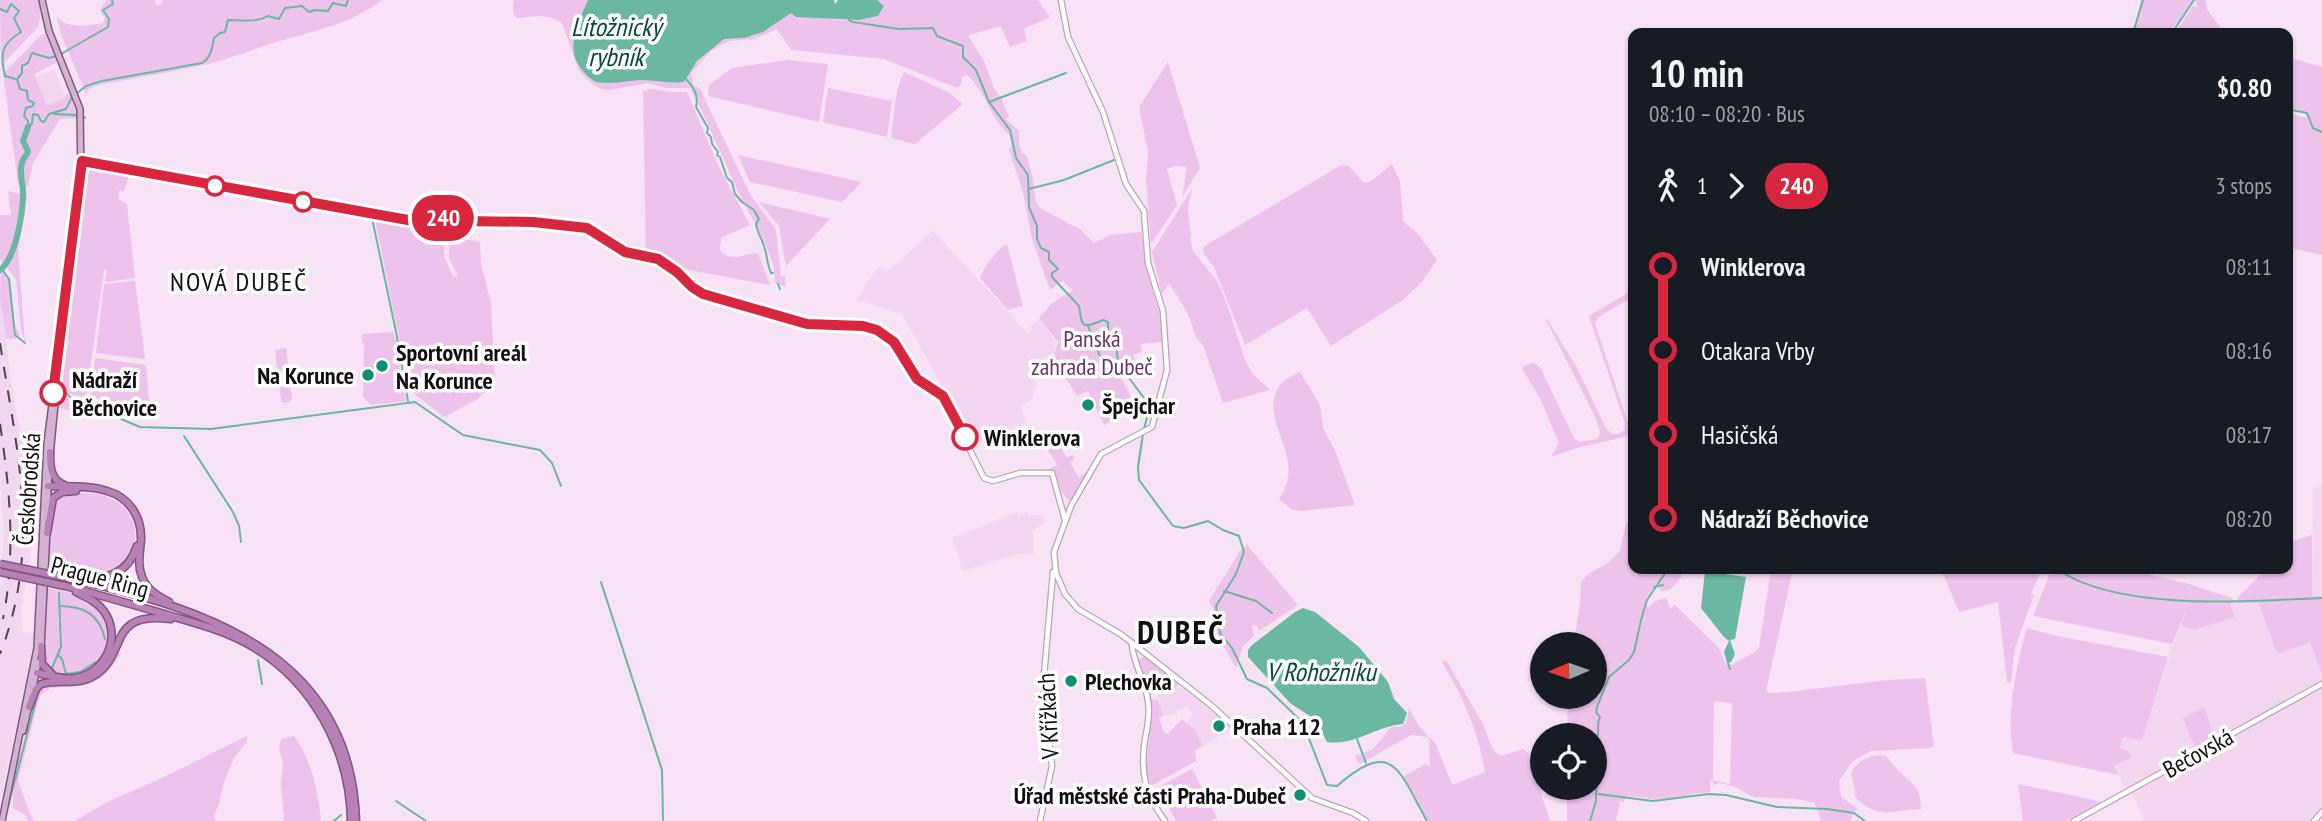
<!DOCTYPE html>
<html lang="en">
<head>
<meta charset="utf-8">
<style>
  body { margin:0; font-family:"PT Sans Narrow",sans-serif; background:#242831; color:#f1f3f6; height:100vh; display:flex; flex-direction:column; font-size:26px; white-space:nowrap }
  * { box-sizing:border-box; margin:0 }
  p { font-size:23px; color:#9ea1a6 }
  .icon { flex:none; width:38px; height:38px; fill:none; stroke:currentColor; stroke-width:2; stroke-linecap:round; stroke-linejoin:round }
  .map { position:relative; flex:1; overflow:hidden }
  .side { position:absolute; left:1628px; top:28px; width:665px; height:546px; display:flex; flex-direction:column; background:#171b24; border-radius:14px; box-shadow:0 2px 5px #0004 }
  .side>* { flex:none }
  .badge { padding:0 14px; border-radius:23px; font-size:24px; line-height:46px }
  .needle { width:46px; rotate:268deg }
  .fabs { position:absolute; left:1530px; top:632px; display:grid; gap:14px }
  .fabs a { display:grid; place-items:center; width:77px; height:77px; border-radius:50%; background:#171b24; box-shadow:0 2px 5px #0004; font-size:35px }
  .map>.badge { position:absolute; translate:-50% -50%; box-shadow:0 0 0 4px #fff }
  .legs { display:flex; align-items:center; gap:10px; height:77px; padding:0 21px; font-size:23px }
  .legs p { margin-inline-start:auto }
  .headline { display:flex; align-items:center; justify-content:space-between; height:119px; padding:0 21px }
  h1 { font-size:38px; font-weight:700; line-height:52px }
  ul { padding:0 21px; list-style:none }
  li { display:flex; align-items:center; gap:24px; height:84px; font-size:26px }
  li i { display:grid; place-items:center; width:10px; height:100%; margin:0 9px; background:currentColor }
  li i::after { content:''; width:18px; height:18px; margin:-9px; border:5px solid; border-radius:50%; background:#171b24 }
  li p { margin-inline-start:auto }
  li:first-child i { background:linear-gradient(#0000 50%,currentColor 0) }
  li:last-child i { background:linear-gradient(currentColor 50%,#0000 0) }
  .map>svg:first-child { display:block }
  .built { fill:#f3d7f1 }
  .green { fill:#eec3eb; fill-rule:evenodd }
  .water { fill:#6ab8a1 }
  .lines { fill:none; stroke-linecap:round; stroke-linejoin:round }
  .stream { stroke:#6ab8a1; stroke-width:2 }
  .river { stroke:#6ab8a1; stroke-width:6 }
  .secondary-casing { stroke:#b9a4b7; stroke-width:7 }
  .primary-casing { stroke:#7f587c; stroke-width:8 }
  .highway-casing { stroke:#7f587c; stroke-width:9 }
  .secondary { stroke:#fff; stroke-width:4.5 }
  .primary { stroke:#d4b3d2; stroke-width:5 }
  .highway { stroke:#b880b4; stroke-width:6 }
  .rail { stroke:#4f444e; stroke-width:2; stroke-dasharray:12 12; stroke-linecap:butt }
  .highway-bridge-casing { stroke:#7f587c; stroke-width:9; stroke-linecap:butt }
  .highway-bridge { stroke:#b880b4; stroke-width:6 }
  .line-1-casing { stroke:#fff; stroke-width:16 }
  .line-1 { stroke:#d7263d; stroke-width:10 }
  .stop-1-dot { fill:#fff; stroke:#d7263d; stroke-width:3.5 }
  .poi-dot { fill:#0e8e73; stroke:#fff; stroke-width:2.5 }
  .labels { text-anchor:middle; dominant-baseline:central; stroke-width:7; stroke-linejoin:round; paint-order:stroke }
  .park-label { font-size:24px; fill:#6c316a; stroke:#fff }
  .poi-label { font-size:24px; font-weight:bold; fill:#140d13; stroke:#fff; text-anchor:start }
  .stop-label { font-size:24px; font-weight:bold; fill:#140d13; stroke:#fff; text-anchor:start }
  .street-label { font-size:24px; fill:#140d13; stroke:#fff }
  .water-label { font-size:26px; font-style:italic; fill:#034a3b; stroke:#fff }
  .neighbourhood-label { font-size:26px; letter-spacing:2px; fill:#140d13; stroke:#fff }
  .district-label { font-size:32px; font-weight:bold; letter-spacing:2px; fill:#140d13; stroke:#fff }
</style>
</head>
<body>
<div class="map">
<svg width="2322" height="821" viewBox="0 0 2322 821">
  <rect width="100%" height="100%" fill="#f8e2f6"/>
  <g class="built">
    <polygon points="53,70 55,71 66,97 47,105 35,78"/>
    <polygon points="933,230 1028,334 1032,331 1030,325 1040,320 1056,342 1050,362 1033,373 1037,386 1031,400 1020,406 1027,423 972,446 954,408 902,314 856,300 878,267 888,271"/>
    <polygon points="0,296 15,408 29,467 31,540 29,566 21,607 22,633 35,632 29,671 0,799 0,592 4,531 0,480"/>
    <polygon points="2322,485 2322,596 2312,596 2313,489"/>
    <polygon points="1017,512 1018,516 1027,513 1028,516 1041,515 1043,517 1045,523 1033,531 1034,555 1016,554 963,571 952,538"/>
    <polygon points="2258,602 2310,641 2322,674 2322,681 2125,789 2114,766 2119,762 2119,748 2124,736 2142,740 2179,626 2194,630 2234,617 2230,603"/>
    <polygon points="1181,687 1211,710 1232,729 1203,746 1195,730 1187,723 1193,715 1187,707 1176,710 1177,714 1163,716 1157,696"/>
    <polygon points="2322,687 2322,808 2311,821 2144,821 2132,793"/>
  </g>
  <g class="green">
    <polygon points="0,0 38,0 41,13 38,27 1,66"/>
    <path d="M 107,0 L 154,0 L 157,6 L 163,3 L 162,0 L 382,0 C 351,24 317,30 280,41 C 256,48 232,58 208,64 C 172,72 135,78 98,85 L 89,89 L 86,94 L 60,32 L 57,17 C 66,29 89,26 103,23 L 105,18 L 100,10 Z"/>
    <path d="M 514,0 L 588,0 L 575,30 L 594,81 L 643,80 L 675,83 L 711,48 L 724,39 L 744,38 L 763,32 L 791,12 C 820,18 849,25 878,16 L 880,4 L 877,0 L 1038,0 L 1050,17 L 1024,29 L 1027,41 L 1010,47 L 1001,26 L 969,35 L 969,37 L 984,61 L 994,88 L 1001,98 L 1009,117 L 1006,119 L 1019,131 L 1019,145 L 1023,154 L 1026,154 L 1033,178 L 1036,203 L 1041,209 L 1080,229 L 1094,243 L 1111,235 L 1140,232 L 1141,230 L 1146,267 L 1161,318 L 1162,342 L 1141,344 L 1142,352 L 1133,355 L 1138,366 L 1121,377 L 1131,397 L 1114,408 L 1116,418 L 1104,425 L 1088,391 L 1077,396 L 1053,358 L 1058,342 L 1039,318 L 1052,303 L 1073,290 L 1062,281 L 1050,290 L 1032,239 L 1023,193 L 1009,149 L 1012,146 L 1010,136 C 991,119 986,92 967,75 L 962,77 L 961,86 L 957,88 L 884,59 L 791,50 L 777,29 L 754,39 L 729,41 L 711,51 L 691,73 L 693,84 L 700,89 L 750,194 L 776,230 L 781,276 L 785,276 L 786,287 L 775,283 C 775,248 749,218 736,187 C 721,154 707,120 690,88 L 665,88 L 647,83 L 610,90 L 601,89 L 591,83 L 579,71 L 562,23 C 548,13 532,17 517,18 L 513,13 Z"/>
    <polygon points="2141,0 2193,0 2177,23 2168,33 2133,33"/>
    <polygon points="2195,0 2205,0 2208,11 2225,33 2175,33 2192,7 2198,7"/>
    <polygon points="42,34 46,34 57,62 34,74 47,105 65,98 65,96 70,93 78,118 60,119 33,163 28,186 21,188 18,183 3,74"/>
    <polygon points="2287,57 2322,67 2322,255 2291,248 2287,243 2287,113 2307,118 2305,112 2288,107"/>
    <polygon points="787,60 828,64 819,122 708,96 709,85 732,68"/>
    <polygon points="1168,62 1200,168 1182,197 1187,167 1175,166 1167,169 1177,205 1151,244 1146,181 1148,152 1139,107"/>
    <path d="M 904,72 L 948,92 L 963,104 L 915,144 L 891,138 C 894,116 894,93 904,72 Z"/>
    <polygon points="828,88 892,101 887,137 823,122"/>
    <path d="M 651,89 L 671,92 L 687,92 L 719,167 L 750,225 L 721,238 L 720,250 C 730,263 744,254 758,253 L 770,285 L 646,262 L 643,91 Z"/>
    <polygon points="738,155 862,182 842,202 750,182"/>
    <polygon points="86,164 130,172 124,191 119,191 118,199 127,204 135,278 105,282 107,269 104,270 86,399 68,393 66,396 73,403 95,411 88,419 74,414 72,409 70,411 60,408 58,404 60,363"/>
    <polygon points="1392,164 1400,181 1403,221 1418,234 1437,260 1421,283 1403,300 1331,346 1307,308 1245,345 1214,267 1204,254 1203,247 1341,165 1349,166 1364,183 1370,182"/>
    <polygon points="1192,189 1188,207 1191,237 1190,239 1193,251 1217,281 1227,304 1245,360 1252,373 1270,390 1223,403 1203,345 1197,339 1187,312 1169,283 1162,295 1152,252"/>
    <polygon points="8,191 27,195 18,250 25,342 21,329 16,279 0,259 0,215 11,215"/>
    <polygon points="759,202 830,219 786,266 779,226"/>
    <polygon points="375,219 418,227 418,231 445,236 444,256 453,277 458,276 449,258 449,236 480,242 481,264 491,303 495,384 476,400 444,417 409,390"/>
    <path d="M 1007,244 L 1023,306 L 1008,310 L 980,278 C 985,266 996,250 1007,244 Z"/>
    <polygon points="1,266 10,279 15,326 20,335 19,338 6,339 0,296"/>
    <polygon points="135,281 145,357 143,359 96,353 104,284"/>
    <polygon points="1633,290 1633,297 1598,317 1595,324 1627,420 1633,428 1633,435 1577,448 1551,457 1559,443 1540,398 1522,369 1523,367 1533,362 1540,367 1574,438 1579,442 1597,439 1600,433 1596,419 1546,320 1547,319 1576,366 1606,428 1611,434 1618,434 1624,430 1625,423 1589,316"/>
    <polygon points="394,332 406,401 371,405 363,397 364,343 362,343 362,334"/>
    <polygon points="286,348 292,399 290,402 283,403 281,400 275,350"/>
    <polygon points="95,358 146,365 149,401 148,409 90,397"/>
    <path d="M 1300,372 L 1320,405 L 1323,428 L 1336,453 L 1355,505 L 1300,511 L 1291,509 L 1279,499 C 1308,458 1259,422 1278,388 C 1282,380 1292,376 1300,372 Z"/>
    <polygon points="1054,436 1067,458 1073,455 1074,460 1070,462 1079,478 1090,469 1072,500 1068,500 1062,492 1055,474 1047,470 1057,465 1045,445"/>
    <path d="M 74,493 C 88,493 104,493 116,501 C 145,518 140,565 108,575 C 88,581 68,574 49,569 L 51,513 L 57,496 Z"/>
    <path d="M 1633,515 L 1633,569 L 1691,569 L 1684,571 C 1678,581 1675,591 1661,591 L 1657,582 L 1646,599 L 1648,608 L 1655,601 L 1666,598 L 1670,608 L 1675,605 L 1719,648 L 1725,663 L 1733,665 C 1743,657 1751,656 1759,648 L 1771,569 L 1793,569 L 1766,691 L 1770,693 L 1788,692 L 1888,680 L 1925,678 L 1934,746 L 1930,748 L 1871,751 L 1853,761 L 1839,781 L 1841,797 L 1857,808 L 1850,821 L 1821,821 L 1815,803 L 1797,799 L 1754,797 L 1735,787 L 1720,783 L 1713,785 L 1713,781 L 1710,780 L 1710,792 L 1691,794 L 1691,796 L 1655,799 L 1626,796 L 1624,802 L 1620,801 L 1616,821 L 1567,821 L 1567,788 L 1594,788 L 1594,735 L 1567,735 L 1568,697 L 1594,696 L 1594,644 L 1574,644 L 1580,603 L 1581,582 L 1587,575 L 1608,563 L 1620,551 L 1625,527 ZM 1714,701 L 1732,703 L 1730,784 L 1713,780 Z"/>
    <polygon points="2312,535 2312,596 2322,596 2322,674 2310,642 2277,654 2259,603 2238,603 2237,598 2266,569 2287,569 2287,545 2290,542"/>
    <polygon points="1247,545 1298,605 1259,631 1256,625 1252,625 1254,636 1243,646 1236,668 1218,637 1212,615 1214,610 1209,601 1240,551"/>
    <polygon points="1941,569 2038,569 2041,571 2031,594 2034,595 2015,648 2011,683 2007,682 1998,602 1959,612"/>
    <polygon points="2050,569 2127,569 2189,584 2232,598 2234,603 2230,604 2235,617 2194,630 2181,626 2187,608 2172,644 2033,616 2047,581"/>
    <path d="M 47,588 C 61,591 76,593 88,601 C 138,634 86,694 54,673 C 50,670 46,664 43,660 Z"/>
    <path d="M 2027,628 L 2057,636 L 2168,657 L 2142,740 L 2123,737 L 2120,748 L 2127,750 L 2132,757 C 2126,762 2120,761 2114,766 L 2118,775 L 2013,753 C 2006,712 2016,667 2027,628 Z"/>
    <path d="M 116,653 L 121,653 C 101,688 86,686 50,688 L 41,695 L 37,706 L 18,780 L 30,814 L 34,821 L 28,821 L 25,815 L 13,808 L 13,792 L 19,765 L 17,763 L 39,688 C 49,683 56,686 67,686 C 90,687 106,673 116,653 Z"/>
    <polygon points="1144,656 1180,682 1177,687 1150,695 1138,660"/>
    <path d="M 1446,660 L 1482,722 L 1490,743 L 1495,752 L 1501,756 L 1523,749 L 1528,753 L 1550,821 L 1427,821 L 1403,777 L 1425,764 L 1430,766 L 1429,737 L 1411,735 L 1362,763 L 1358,763 L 1355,756 L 1373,749 L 1391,727 L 1400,727 L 1406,723 L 1409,708 L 1418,725 L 1436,744 L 1452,785 L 1485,772 C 1477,727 1464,700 1442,662 Z"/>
    <path d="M 1151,699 L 1158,700 L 1163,716 L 1159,718 L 1164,733 L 1168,734 L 1182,719 L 1195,730 L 1203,746 L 1195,750 L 1196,761 L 1149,787 C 1143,757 1153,729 1151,699 Z"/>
    <polygon points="2204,707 2216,740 2196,750 2183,718"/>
    <polygon points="247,736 247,742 234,758 224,782 219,804 214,816 216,821 75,821 107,802 162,778"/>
    <path d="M 294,736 C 312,761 318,791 321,821 L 284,821 L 281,784 L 283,763 L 279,748 L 281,739 Z"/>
    <path d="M 1878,755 L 1886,756 C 1891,762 1896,769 1902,774 C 1915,786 1921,789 1921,809 C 1890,810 1880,821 1855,797 L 1855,789 L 1851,773 C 1857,762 1865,757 1878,755 Z"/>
    <polygon points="1192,769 1217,818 1211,821 1176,821 1158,787"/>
    <polygon points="2018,784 2103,802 2067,821 2023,821"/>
  </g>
  <g class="water">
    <path d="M 588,0 L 834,0 L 835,4 L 838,0 L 877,0 L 884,6 L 878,16 L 859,20 L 796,17 L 791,13 L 763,32 L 744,38 L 724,39 L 697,61 L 684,82 C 669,84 655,80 641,80 C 626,81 610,85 596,82 C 592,80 587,76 584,72 C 563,50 578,23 588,0 Z"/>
    <polygon points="1705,571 1746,577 1735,639 1730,640 1735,654 1731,662 1727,663 1724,652 1729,641 1724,637 1701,608"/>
    <path d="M 1303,608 L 1315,612 L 1359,647 L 1388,682 L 1394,699 L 1407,713 L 1403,724 C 1376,726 1355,746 1327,742 L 1316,720 L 1290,703 L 1248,657 L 1248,650 L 1252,645 L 1295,612 Z"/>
  </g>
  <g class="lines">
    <g class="stream">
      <path d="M 0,9 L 7,12 L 11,4 L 19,11 L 14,18 L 21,32 C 1,44 0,54 5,76 L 15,79"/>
      <path d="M 849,20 L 853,22 L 899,29 L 933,28 L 937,36 L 963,46 L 963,57 L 976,70 L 989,102 L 1010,130 L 1016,158 L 1028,175 L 1029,207 L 1037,226 L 1037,239 L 1041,248 L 1049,252 L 1049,260 L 1058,269 L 1052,273 L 1052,277 L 1079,306 C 1082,326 1081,330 1103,320 L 1108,322 L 1108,335 L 1116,346 L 1118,361 L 1123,370 L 1150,406 L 1144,429"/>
      <polyline points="2133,33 2143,0"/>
      <polyline points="2172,33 2194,0"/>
      <polyline points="61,54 108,27 109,19 103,10 113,4 112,0"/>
      <path d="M 686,79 C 694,87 699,96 696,107 L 708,128 L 707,133 L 711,137 L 712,144 L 718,152 L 717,155 L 720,157 L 727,178 L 732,182 L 735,194 L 742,202 L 754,210 L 759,219 L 756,224 C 757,232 762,239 764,246 C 767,254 767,264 771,273 L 773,273"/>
      <path d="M 76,94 L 86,86 L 102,81 L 202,63 C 211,58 212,48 214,38 L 220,33 L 225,32 L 228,20 C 242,20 256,23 268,16 L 279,19 L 285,8 L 302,6 L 309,12 L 315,10 L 328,11 L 333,3 L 346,6 L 348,0"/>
      <polyline points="989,102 1066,73"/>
      <polyline points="2287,109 2307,113 2313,128 2322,132"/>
      <polyline points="54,114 76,115"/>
      <polyline points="83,116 85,118"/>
      <polyline points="28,126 32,124 33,114 38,115 41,121 44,122 49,114 66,109 72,97"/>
      <polyline points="28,127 28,121 24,116 26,108 33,106 34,103 28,100 27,91 20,89 17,79 22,73 22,66 28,63 32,53 49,58 56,56"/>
      <polyline points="1029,189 1064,180 1114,160"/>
      <polyline points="372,218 396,332 408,401"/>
      <polyline points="80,225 86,169"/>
      <polyline points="1,268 9,279 15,335 25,343"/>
      <polyline points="778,284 780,289"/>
      <polyline points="1088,326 1099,354 1103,359"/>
      <polyline points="60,387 71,398 140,427 211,429 415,402 463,435 540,450 552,463 561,486"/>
      <path d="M 1143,434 L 1138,467 L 1139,480 L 1173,526 L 1184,528 L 1208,521 L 1223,530 L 1239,536 L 1244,552 L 1236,574 L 1216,606 L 1220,633 L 1232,648 L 1247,679 L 1267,688 L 1303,723 L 1327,785 L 1337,786 C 1394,736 1399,772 1427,821"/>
      <polyline points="184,436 233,512 239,526 241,542"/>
      <path d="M 2057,569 C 2118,612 2249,601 2322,598"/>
      <polyline points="601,582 662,770 663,820"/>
      <polyline points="1654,587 1663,585"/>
      <polyline points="1224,591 1256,601 1272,613"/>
      <polyline points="59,593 60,620"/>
      <path d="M 59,606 C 84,606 99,614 105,639"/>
      <polyline points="58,655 62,659 66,674 80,672 96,662"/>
      <polyline points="258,660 262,684"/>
      <polyline points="1728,663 1730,669"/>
      <polyline points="52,668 61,647 60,622"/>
      <polyline points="1357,739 1366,763"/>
      <polyline points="1598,794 1653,801 1709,794 1726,795 1777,807 1827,809 1854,813 1865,821"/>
      <polyline points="396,801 426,821"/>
      <polyline points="8,807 38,693 42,687 49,685"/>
      <polyline points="334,821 341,815"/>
      <path d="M 1590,821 L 1596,801 L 1597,738 C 1600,730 1596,724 1600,717 L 1596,712 L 1597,707 L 1609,677 L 1629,660 L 1634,652 L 1641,620 L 1647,600 L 1668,569"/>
    </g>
    <path class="river" d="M 0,270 C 16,258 23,213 23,193 C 23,182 18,170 23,160 C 24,157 27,155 28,151 L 23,141 L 28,127"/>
    <defs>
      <g id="secondary">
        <polyline points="1061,0 1068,37 1103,112 1126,184 1144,211 1148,263 1163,311 1167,370 1152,427 1101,454 1071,506 1054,552 1056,573 1065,594 1078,609 1122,635 1212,706 1312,798 1353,813 1366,821"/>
        <polyline points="82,161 408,220 429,216 467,221 533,222 587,228 625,252 658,259 677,272 695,289 703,294 807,324 863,326 885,335 897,347 917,379 943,396 984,478 993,481 1020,473 1052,473 1065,520"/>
        <path d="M 1132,643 C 1131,657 1146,684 1148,701 C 1150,714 1148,726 1145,739 C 1140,773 1145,794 1165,821"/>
        <polyline points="1040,821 1052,766 1043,687 1053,572"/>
        <polyline points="2074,821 2322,684"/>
        <polyline points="2314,821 2322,812"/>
      </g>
      <g id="primary">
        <polyline points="50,456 57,383"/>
        <polyline points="47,519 49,466"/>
        <polyline points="41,649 47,529"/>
        <polyline points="32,693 38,662"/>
        <polyline points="23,731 29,706"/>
        <polyline points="2,821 37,648 47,443 81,179 80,109 49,31 42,0"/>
      </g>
      <g id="highway">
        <path d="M 50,452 C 50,466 50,479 64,485"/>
        <path d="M 48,486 C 67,487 89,485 107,491 C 129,497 142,517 141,540 C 140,553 137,564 142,577 C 147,590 158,596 169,602"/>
        <polyline points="47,533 53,498 62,492 76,491"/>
        <path d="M 63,577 C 201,607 351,652 356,821"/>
        <path d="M 79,578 C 106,580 128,574 137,546"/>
        <path d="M 65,586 C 100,595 134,605 168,615 C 195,623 223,630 248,644 C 312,679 350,750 351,821"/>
        <polyline points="41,646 42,664 52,674"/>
        <path d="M 37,673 C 49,675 62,680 75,678 C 106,673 123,636 103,610 C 96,601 86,597 76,592"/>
        <path d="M 29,707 L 36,689 L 41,684 C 59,678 77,687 95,675 C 129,653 106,611 171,619"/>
      </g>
    </defs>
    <use href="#secondary" class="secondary-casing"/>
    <use href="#primary" class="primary-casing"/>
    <use href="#highway" class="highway-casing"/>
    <use href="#secondary" class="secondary"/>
    <use href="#primary" class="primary"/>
    <use href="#highway" class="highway"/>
    <g class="rail">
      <path d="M 0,343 C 17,452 42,546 0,654"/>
      <path d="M 0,424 C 10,490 16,553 3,619"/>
    </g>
    <defs>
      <g id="highway-bridge">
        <polyline points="0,564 63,577"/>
        <polyline points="0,572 65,586"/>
      </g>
    </defs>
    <use href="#highway-bridge" class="highway-bridge-casing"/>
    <use href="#highway-bridge" class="highway-bridge"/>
  </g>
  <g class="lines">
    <defs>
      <polyline id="line-1" points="53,393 82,161 408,220 429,216 467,221 533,222 587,228 625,252 658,259 677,272 692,287 703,294 807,324 863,326 877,330 894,342 917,379 943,396 965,437"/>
    </defs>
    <use href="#line-1" class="line-1-casing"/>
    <use href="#line-1" class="line-1"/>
  </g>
  <g class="stop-1-dot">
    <circle cx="215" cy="186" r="9"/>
    <circle cx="303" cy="202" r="9"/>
    <circle cx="53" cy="393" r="12"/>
    <circle cx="965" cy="437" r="12"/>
  </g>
  <g class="poi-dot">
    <circle cx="382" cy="366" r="7"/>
    <circle cx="368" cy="375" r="7"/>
    <circle cx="1088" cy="405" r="7"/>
    <circle cx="1071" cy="681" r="7"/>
    <circle cx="1219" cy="726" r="7"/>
    <circle cx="1300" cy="795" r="7"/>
  </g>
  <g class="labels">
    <g class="park-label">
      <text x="1092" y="338">Panská<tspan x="1092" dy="28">zahrada Dubeč</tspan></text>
    </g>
    <g class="poi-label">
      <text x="396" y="352">Sportovní areál<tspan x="396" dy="28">Na Korunce</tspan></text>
      <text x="354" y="375" text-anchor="end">Na Korunce</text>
      <text x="1102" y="405">Špejchar</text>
      <text x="1085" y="681">Plechovka</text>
      <text x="1233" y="726">Praha 112</text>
      <text x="1286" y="795" text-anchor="end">Úřad městské části Praha-Dubeč</text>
    </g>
    <g class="stop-label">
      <text x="72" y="379">Nádraží<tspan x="72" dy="28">Běchovice</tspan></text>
      <text x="984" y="437">Winklerova</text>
    </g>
    <g class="street-label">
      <text transform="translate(28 489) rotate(-86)">Českobrodská</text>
      <text transform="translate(100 577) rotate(15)">Prague Ring</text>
      <text transform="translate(1048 716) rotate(-93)">V Křížkách</text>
      <text transform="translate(2198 753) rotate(-29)">Bečovská</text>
    </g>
    <g class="water-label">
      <text x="616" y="26">Lítožnický<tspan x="616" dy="30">rybník</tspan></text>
      <text x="1321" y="671">V Rohožníku</text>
    </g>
    <g class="neighbourhood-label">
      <text x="239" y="281">NOVÁ DUBEČ</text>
    </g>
    <g class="district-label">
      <text x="1181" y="632">DUBEČ</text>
    </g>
  </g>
</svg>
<div class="fabs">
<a><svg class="needle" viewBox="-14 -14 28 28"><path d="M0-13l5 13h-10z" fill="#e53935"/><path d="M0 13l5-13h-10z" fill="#9ea1a6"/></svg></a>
<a><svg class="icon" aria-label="locate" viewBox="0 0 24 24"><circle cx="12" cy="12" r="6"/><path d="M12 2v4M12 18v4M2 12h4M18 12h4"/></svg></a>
</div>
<b class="badge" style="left:443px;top:218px;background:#d7263d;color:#fff">240</b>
<section class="side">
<div class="headline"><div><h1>10 min</h1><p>08:10 – 08:20 · Bus</p></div><b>$0.80</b></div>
<div class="legs"><svg class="icon" aria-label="walk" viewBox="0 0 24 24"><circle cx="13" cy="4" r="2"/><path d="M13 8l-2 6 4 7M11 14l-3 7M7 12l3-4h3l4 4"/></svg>1<svg class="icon" aria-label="forward" viewBox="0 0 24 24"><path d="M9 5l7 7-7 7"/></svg><b class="badge" style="background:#d7263d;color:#fff">240</b><p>3 stops</p></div>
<ul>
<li><i style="color:#d7263d"></i><b>Winklerova</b><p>08:11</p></li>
<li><i style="color:#d7263d"></i><span>Otakara Vrby</span><p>08:16</p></li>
<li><i style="color:#d7263d"></i><span>Hasičská</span><p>08:17</p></li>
<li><i style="color:#d7263d"></i><b>Nádraží Běchovice</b><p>08:20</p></li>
</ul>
</section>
</div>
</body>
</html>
